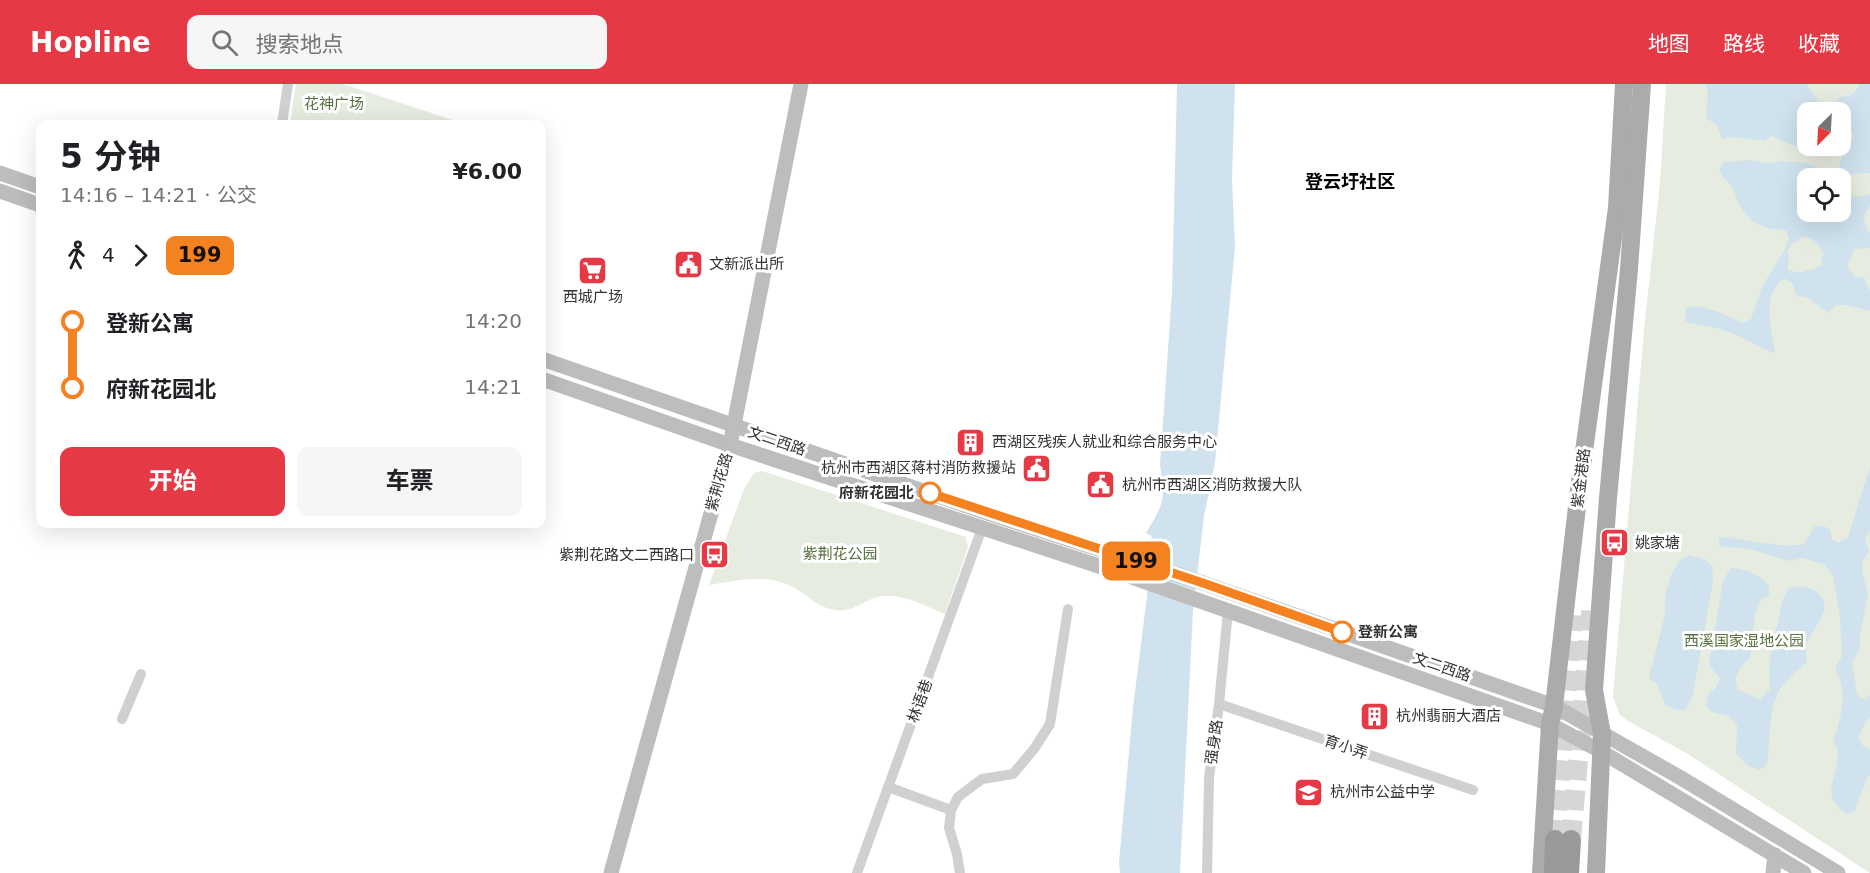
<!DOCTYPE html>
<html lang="zh">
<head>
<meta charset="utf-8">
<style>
  body { margin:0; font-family:"DejaVu Sans","Noto Sans SC",sans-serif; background:#f6f6f6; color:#202124; height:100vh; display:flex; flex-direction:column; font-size:22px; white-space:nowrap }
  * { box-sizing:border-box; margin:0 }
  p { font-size:20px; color:#757577 }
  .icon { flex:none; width:33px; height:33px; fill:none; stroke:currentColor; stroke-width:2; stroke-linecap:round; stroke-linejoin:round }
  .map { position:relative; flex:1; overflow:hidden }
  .panel { position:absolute; left:36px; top:36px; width:510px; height:408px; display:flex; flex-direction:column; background:#fff; border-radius:12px; box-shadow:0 6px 24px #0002 }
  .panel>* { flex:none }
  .badge { padding:0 12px; border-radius:9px; font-size:21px; line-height:39px }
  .needle { width:39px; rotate:204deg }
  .buttons { position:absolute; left:1797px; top:18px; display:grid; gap:12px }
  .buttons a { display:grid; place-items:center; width:54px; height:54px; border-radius:12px; background:#fff; box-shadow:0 6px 24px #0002; font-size:30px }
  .map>.badge { position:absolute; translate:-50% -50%; box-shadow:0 0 0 3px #fff }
  .legs { display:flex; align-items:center; gap:9px; height:66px; padding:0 24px; font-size:20px }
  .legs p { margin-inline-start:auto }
  .headline { display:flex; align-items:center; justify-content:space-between; height:102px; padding:0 24px }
  h1 { font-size:33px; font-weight:700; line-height:45px }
  .button { display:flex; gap:12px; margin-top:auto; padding:12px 24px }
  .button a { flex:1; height:69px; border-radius:12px; background:#e63946; color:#fff; font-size:24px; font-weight:700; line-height:69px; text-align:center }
  .button a+a { background:#f6f6f6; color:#202124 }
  ul { padding:0 24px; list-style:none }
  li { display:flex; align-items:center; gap:21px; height:66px; font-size:22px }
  li i { display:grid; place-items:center; width:9px; height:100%; margin:0 8px; background:currentColor }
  li i::after { content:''; width:15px; height:15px; margin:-8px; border:4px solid; border-radius:50%; background:#fff }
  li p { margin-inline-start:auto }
  li:first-child i { background:linear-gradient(#0000 50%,currentColor 0) }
  li:last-child i { background:linear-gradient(currentColor 50%,#0000 0) }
  header { display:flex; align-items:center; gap:36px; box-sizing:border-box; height:84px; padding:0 30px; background:#e63946; color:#fff }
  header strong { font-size:28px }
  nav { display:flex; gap:33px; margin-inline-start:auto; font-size:21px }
  .search { width:420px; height:54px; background:#f6f6f6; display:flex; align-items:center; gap:15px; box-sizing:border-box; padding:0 21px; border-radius:12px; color:#757577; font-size:22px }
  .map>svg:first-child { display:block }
  .green { fill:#e6ecdf; fill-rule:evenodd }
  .water { fill:#cfe2ee; fill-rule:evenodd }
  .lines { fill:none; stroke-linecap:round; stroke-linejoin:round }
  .highway-tunnel { stroke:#d6d6d6; stroke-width:20; stroke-dasharray:20 10; stroke-linecap:butt }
  .street { stroke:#d0d0d0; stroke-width:10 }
  .secondary { stroke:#bdbdbd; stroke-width:15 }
  .primary { stroke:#ababab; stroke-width:18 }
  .highway { stroke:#9a9a9a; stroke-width:20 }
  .line-1-casing { stroke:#fff; stroke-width:14 }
  .line-1 { stroke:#f58220; stroke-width:9 }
  .stop-1-dot { fill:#fff; stroke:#f58220; stroke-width:3 }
  .labels { text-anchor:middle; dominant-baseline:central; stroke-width:6; stroke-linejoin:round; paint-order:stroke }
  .park-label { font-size:15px; fill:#56703f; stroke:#fff }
  .poi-label { font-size:15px; fill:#333; stroke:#fff; text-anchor:start }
  .street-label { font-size:15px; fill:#333; stroke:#fff }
  .stop-label { font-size:15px; font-weight:bold; fill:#333; stroke:#fff; text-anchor:end }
  .quarter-label { font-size:18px; font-weight:bold; fill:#000; stroke:#fff }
</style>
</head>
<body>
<header>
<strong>Hopline</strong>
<div class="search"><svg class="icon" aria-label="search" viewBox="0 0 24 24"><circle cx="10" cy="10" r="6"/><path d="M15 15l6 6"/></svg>搜索地点</div>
<nav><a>地图</a><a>路线</a><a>收藏</a></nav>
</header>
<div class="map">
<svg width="1870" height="789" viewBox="0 0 1870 789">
  <rect width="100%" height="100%" fill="#fff"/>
  <g class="green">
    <polygon points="296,0 343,0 465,40 290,40"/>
    <path d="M 1666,0 L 1870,0 L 1870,789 L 1688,670 L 1628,637 L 1620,631 L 1613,613 L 1644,246 L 1660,99 ZM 1808,28 L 1840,28 L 1840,62 L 1808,62 ZM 1808,94 L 1840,94 L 1840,128 L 1808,128 Z"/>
    <path d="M 762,387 L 966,453 L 968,463 L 945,530 C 926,522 903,510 883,512 C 864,514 855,529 835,526 C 818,524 809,512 795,504 C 766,489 738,496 709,501 L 744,405 L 754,389 Z"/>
  </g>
  <g class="water">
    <path d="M 1177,0 L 1235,0 L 1232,95 L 1235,162 L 1215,379 L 1204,432 L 1193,527 L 1180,789 L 1120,789 L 1119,778 L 1133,624 L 1147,512 L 1149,458 L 1152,452 L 1146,449 C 1164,419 1166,415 1160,381 L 1172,207 Z"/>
    <path d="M 1706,0 L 1806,0 L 1821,22 L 1834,22 L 1840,13 C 1851,13 1855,9 1860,0 L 1870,0 L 1870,89 L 1853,90 L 1846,92 L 1845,103 L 1850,111 L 1860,113 L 1870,110 L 1870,122 L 1863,132 L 1867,146 L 1870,149 L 1870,164 L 1855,165 L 1847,181 L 1854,192 L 1864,194 L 1870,207 L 1870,227 L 1847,221 L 1836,221 L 1829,229 L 1806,213 L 1797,212 L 1792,199 L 1784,194 C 1760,213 1772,244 1775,269 C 1759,264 1747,255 1732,249 C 1717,243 1700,241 1685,238 L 1686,224 C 1700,217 1729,233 1743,239 L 1751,235 L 1762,203 L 1785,165 L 1789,155 L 1786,146 C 1761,145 1748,139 1737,116 C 1735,112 1735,106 1732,103 C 1727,95 1722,95 1719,85 L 1724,78 L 1748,76 L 1767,79 L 1781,77 L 1806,79 L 1818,84 L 1831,93 L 1836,92 L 1840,81 L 1844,61 L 1854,55 C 1852,45 1850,37 1841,34 L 1840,28 L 1808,28 L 1808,62 L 1827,62 C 1809,71 1788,59 1771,52 L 1765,57 L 1733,53 L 1722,55 L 1717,41 L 1706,34 L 1708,9 ZM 1808,94 L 1840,94 L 1840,128 L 1823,128 L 1820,133 L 1815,137 L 1810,133 L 1809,128 L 1808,128 ZM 1803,153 C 1814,153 1818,160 1823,169 L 1821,181 L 1812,186 L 1805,186 L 1801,189 L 1788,186 L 1789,170 L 1787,168 L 1792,160 Z"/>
    <path d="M 1870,383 L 1870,447 L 1865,455 L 1869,468 L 1862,478 L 1863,492 L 1868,509 L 1860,551 L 1860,565 L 1852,579 L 1857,610 L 1865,616 L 1870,611 L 1870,633 L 1864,641 L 1858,654 L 1863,662 L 1870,666 L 1870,691 L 1867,694 L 1855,726 L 1847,730 C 1811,707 1851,683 1833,656 C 1842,634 1848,606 1835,585 L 1842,572 L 1840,532 L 1833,491 L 1824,480 L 1802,474 L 1789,477 L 1750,465 L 1720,462 L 1718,453 C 1745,454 1779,465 1804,460 L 1815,442 L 1823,442 L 1830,445 L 1832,455 L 1838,459 L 1848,453 Z"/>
    <polygon points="1689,471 1704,475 1712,482 1713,497 1693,610 1686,626 1676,626 1665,620 1657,600 1649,594 1665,531 1665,512 1671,491 1680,476"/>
    <path d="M 1731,484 C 1745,484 1759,491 1769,501 L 1769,511 L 1760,517 L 1755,530 L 1750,573 L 1740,584 L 1735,596 L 1738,606 L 1760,615 L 1770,605 L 1769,581 L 1782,518 L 1788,505 C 1798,501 1806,501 1815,507 C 1839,523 1810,545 1806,562 C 1805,566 1807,572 1807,577 C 1798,587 1784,596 1778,609 C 1769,626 1770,660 1767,680 L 1760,686 L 1748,682 L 1736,670 L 1737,641 L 1729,632 L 1712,628 L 1706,622 L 1709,609 L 1715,605 L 1720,595 L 1709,581 L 1723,497 Z"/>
  </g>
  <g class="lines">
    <g class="highway-tunnel">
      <polyline points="1555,756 1573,531"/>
      <polyline points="1571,756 1592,519"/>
    </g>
    <g class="street">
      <polyline points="282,40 288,0"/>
      <polyline points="1219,620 1473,706"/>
      <polyline points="122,635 141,590"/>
      <polyline points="888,703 951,726"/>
      <polyline points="857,789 982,444"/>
      <polyline points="960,789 957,770 949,744 951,726 958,713 982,695 1013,690 1034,665 1050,640 1068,525"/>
      <polyline points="1207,789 1209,694 1219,620 1228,527"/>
    </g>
    <g class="secondary">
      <polyline points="0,89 40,103"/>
      <polyline points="0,107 40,121"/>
      <polyline points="542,275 987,429 1203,499 1554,622 1681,694 1838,789"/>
      <polyline points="542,295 730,361 1129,492 1550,640 1602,668 1804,789"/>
      <polyline points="611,789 730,361 801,0"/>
      <polyline points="1773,789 1775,771"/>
    </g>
    <g class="primary">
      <polyline points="1541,789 1550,640 1554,622 1580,397 1617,124 1624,0"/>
      <polyline points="1596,789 1602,650 1594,606 1608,414 1629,185 1642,0"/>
    </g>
    <g class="highway">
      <polyline points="1554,789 1555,756"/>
      <polyline points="1569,789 1571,756"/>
    </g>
  </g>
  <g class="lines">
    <defs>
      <polyline id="line-1" points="930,409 1203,499 1342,548"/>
    </defs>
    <use href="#line-1" class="line-1-casing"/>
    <use href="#line-1" class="line-1"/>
  </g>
  <defs>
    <symbol id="civic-square" viewBox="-11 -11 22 22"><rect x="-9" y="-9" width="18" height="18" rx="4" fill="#e63946" stroke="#fff"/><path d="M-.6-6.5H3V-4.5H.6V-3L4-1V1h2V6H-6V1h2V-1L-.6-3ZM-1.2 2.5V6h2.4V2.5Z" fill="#fff"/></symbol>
    <symbol id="supermarket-square" viewBox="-11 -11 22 22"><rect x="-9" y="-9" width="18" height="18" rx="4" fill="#e63946" stroke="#fff"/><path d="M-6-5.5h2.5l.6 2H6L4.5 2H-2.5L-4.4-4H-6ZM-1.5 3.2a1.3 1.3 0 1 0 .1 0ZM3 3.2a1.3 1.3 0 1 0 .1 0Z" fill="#fff"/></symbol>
    <symbol id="building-square" viewBox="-11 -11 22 22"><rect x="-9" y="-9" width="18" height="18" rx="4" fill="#e63946" stroke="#fff"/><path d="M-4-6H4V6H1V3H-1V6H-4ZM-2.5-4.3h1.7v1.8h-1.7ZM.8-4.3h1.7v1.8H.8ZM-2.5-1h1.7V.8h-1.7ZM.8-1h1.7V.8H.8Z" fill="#fff"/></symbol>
    <symbol id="bus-square" viewBox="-11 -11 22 22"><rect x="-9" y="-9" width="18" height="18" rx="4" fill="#e63946" stroke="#fff"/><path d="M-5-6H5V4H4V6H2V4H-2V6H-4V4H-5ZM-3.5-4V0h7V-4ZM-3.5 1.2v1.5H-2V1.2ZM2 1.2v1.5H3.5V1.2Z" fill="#fff"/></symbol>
    <symbol id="school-square" viewBox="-11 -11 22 22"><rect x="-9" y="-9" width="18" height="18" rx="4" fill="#e63946" stroke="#fff"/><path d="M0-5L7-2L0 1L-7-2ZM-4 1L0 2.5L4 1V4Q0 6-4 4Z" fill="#fff"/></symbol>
  </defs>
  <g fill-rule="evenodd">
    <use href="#civic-square" x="672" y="164" width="33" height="33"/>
    <use href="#supermarket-square" x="576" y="170" width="33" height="33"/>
    <use href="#building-square" x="954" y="342" width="33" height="33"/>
    <use href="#civic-square" x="1020" y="368" width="33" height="33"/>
    <use href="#civic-square" x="1084" y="384" width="33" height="33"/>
    <use href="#bus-square" x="1598" y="442" width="33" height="33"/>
    <use href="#bus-square" x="698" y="454" width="33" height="33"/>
    <use href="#building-square" x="1358" y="616" width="33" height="33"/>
    <use href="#school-square" x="1292" y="692" width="33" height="33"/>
  </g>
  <g class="stop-1-dot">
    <circle cx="930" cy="409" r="10"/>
    <circle cx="1342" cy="548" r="10"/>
  </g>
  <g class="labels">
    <g class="park-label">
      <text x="334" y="20">花神广场</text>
      <text x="840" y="470">紫荆花公园</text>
      <text x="1744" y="557">西溪国家湿地公园</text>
    </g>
    <g class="poi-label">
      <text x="709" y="180">文新派出所</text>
      <text x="593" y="213" text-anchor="middle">西城广场</text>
      <text x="992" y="358">西湖区残疾人就业和综合服务中心</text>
      <text x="1016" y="384" text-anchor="end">杭州市西湖区蒋村消防救援站</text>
      <text x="1122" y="401">杭州市西湖区消防救援大队</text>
      <text x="1635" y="459">姚家塘</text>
      <text x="694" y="471" text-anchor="end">紫荆花路文二西路口</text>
      <text x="1396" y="632">杭州翡丽大酒店</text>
      <text x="1330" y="708">杭州市公益中学</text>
    </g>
    <g class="street-label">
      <text transform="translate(777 357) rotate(19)">文二西路</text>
      <text transform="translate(1581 394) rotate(-83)">紫金港路</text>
      <text transform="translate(719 398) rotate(-74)">紫荆花路</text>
      <text transform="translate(1442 583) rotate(19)">文二西路</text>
      <text transform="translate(920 617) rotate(-70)">林语巷</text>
      <text transform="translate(1214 658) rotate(-82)">强身路</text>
      <text transform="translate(1346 663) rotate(19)">育小弄</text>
    </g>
    <g class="stop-label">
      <text x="914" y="409">府新花园北</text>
      <text x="1358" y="548" text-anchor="start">登新公寓</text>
    </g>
    <g class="quarter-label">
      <text x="1350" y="97">登云圩社区</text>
    </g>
  </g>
</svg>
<div class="buttons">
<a><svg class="needle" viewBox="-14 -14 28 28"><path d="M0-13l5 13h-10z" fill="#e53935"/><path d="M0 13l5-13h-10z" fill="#757577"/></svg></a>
<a><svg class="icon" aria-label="locate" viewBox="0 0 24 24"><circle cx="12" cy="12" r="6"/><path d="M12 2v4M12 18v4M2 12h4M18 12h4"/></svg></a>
</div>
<b class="badge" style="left:1136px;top:477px;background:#f58220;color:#111">199</b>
<section class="panel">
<div class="headline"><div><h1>5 分钟</h1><p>14:16 – 14:21 · 公交</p></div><b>¥6.00</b></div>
<div class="legs"><svg class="icon" aria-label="walk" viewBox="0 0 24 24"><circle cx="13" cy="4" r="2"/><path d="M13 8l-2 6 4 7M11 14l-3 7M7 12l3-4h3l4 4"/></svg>4<svg class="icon" aria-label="forward" viewBox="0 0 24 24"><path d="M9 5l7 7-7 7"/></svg><b class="badge" style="background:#f58220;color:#111">199</b></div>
<ul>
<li><i style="color:#f58220"></i><b>登新公寓</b><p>14:20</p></li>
<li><i style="color:#f58220"></i><b>府新花园北</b><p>14:21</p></li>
</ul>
<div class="button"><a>开始</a><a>车票</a></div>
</section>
</div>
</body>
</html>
